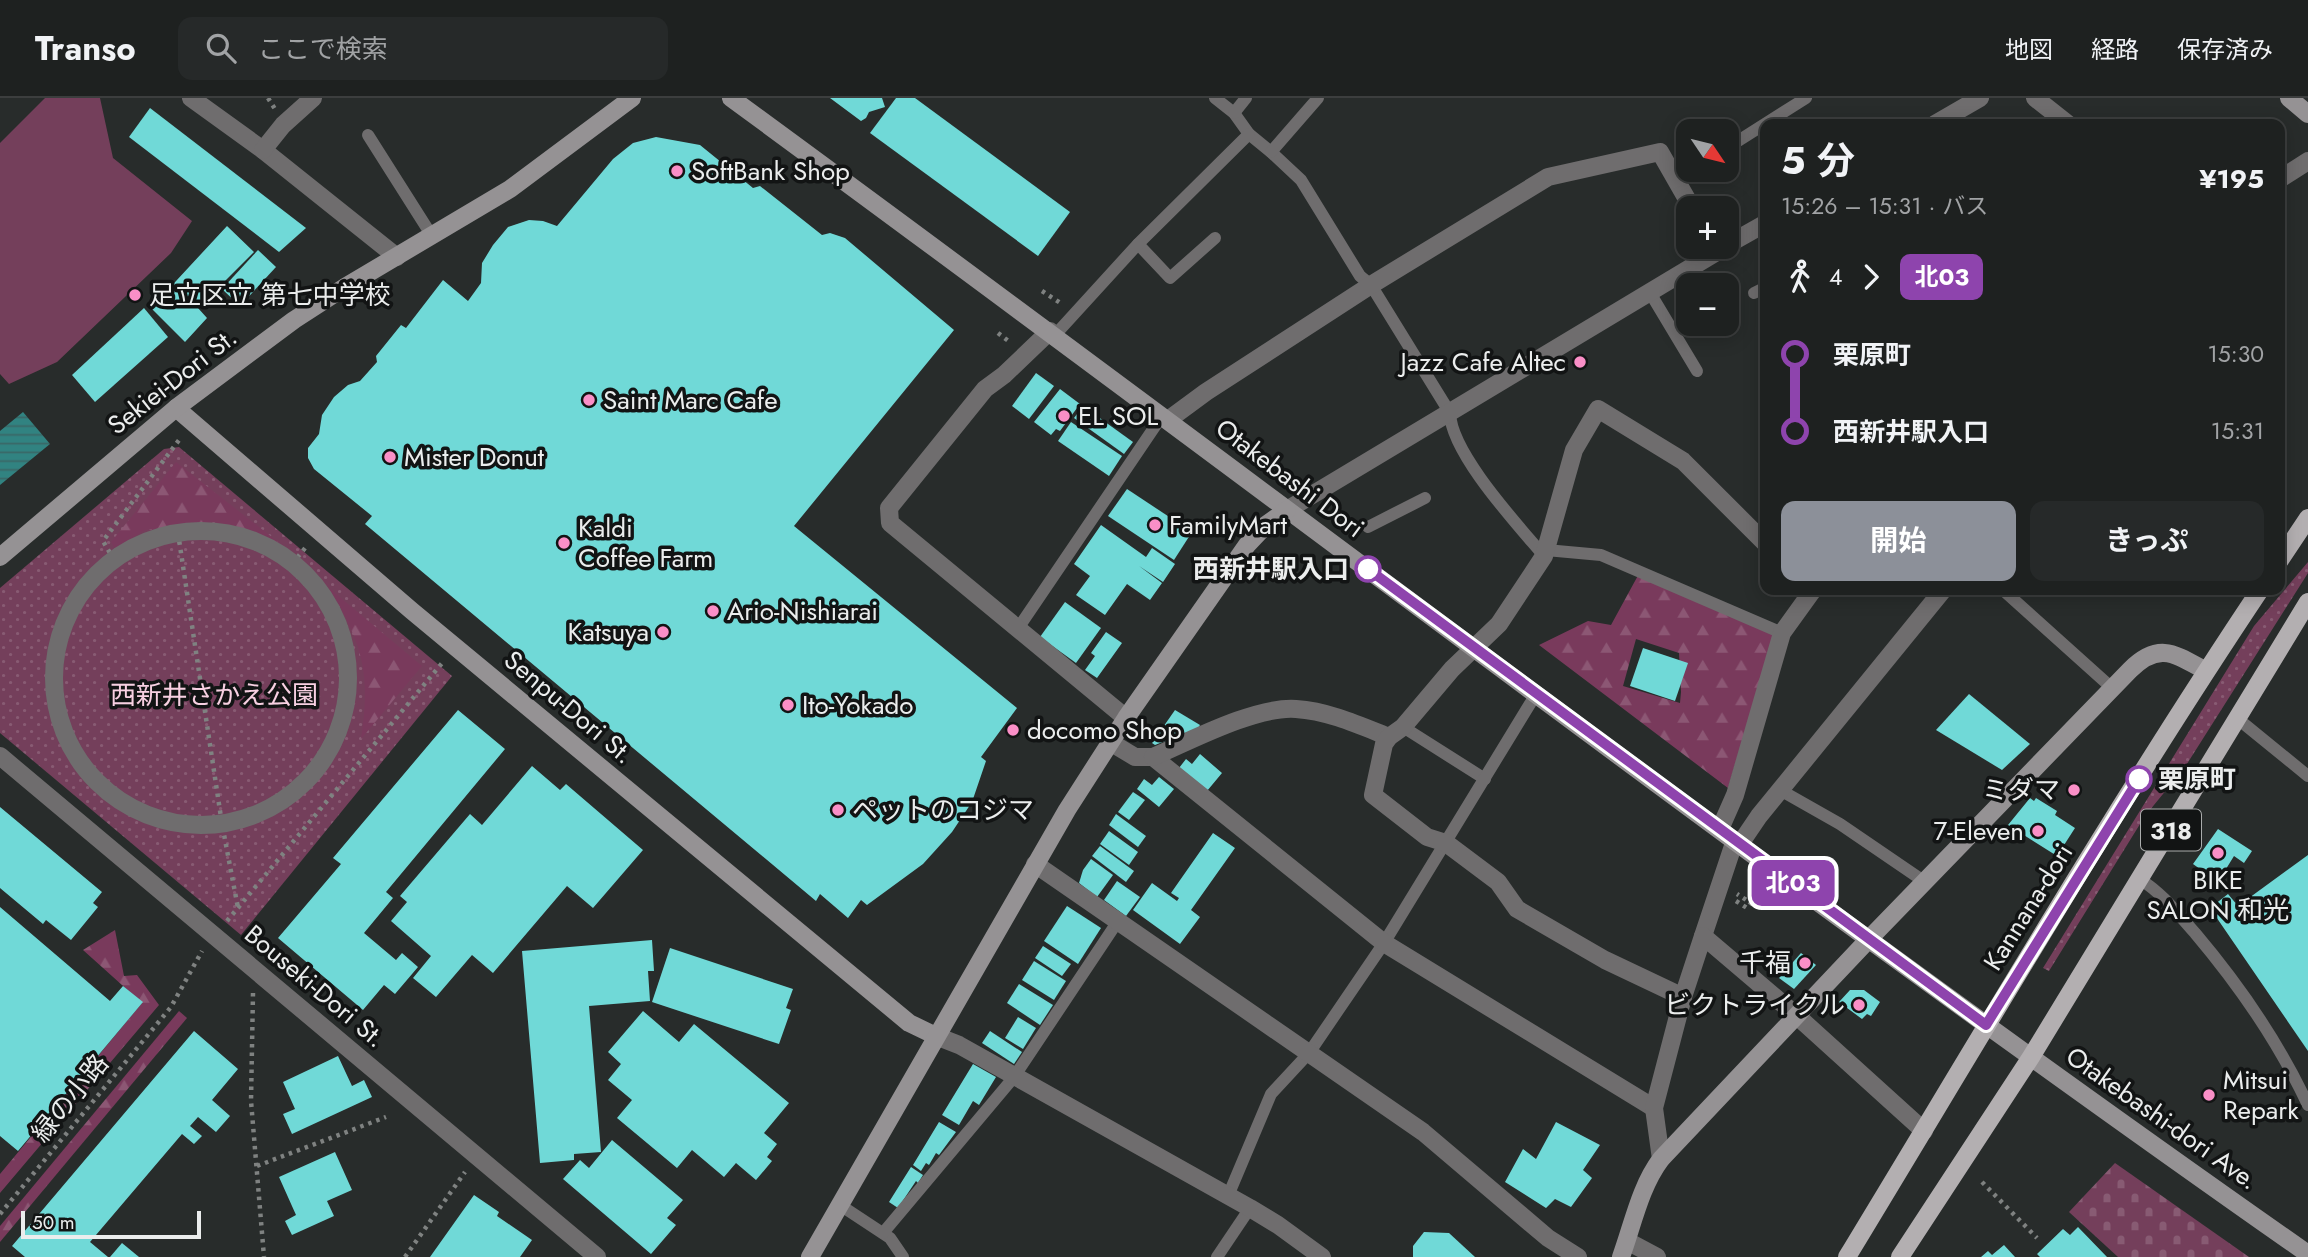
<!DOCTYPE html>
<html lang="ja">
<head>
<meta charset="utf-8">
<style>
  body { margin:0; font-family:Jost,"Noto Sans JP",sans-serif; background:#262929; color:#f1f3f6; height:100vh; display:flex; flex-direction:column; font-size:26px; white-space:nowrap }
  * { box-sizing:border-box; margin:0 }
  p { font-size:23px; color:#a1a3a5 }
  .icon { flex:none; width:38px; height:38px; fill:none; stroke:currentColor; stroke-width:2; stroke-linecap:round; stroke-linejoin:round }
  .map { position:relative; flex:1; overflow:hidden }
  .side { position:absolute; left:1760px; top:21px; width:525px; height:476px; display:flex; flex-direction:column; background:#1e2120; border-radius:14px; box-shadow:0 4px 18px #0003,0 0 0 2px #3c3e3e }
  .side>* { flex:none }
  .badge { padding:0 14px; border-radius:10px; font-size:24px; line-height:46px }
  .needle { width:46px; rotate:125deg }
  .tools { position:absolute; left:1676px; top:21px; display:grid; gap:14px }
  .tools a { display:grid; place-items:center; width:63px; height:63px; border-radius:14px; background:#1e2120; box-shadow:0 4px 18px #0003,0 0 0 2px #3c3e3e; font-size:35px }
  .scale { position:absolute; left:21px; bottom:18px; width:180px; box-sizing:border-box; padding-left:7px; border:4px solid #ebeded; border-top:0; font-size:19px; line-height:24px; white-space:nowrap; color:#ebeded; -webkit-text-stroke:5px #121414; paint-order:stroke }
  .map>.badge { position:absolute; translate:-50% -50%; box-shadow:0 0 0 4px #fff }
  .legs { display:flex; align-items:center; gap:10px; height:77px; padding:0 21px; font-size:23px }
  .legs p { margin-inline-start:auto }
  .summary { display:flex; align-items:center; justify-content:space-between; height:119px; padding:0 21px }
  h1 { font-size:38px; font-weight:700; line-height:52px }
  .action { display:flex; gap:14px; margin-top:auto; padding:14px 21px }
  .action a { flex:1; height:80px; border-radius:14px; background:#8c9099; color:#fff; font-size:28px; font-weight:700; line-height:80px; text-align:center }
  .action a+a { background:#262929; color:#f1f3f6 }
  ul { padding:0 21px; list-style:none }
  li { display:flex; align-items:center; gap:24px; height:77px; font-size:26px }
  li i { display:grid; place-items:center; width:10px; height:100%; margin:0 9px; background:currentColor }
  li i::after { content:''; width:18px; height:18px; margin:-9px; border:5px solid; border-radius:50%; background:#1e2120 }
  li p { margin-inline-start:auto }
  li:first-child i { background:linear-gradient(#0000 50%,currentColor 0) }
  li:last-child i { background:linear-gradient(currentColor 50%,#0000 0) }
  header { display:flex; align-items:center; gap:42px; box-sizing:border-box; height:98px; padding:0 35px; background:#1e2120; border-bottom:2px solid #3c3e3e }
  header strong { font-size:33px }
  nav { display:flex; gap:38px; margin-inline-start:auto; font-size:24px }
  .search { width:490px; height:63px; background:#262929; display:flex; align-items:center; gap:18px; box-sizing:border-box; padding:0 24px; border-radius:14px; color:#a1a3a5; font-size:26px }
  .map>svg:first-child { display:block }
  .grass { fill:url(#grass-dots) }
  .forest { fill:url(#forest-firs); fill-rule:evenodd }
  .cemetery { fill:url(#cemetery-stones) }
  .pitch { fill:#743f5b }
  .water { fill:url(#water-rules) }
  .building { fill:#70d9d7 }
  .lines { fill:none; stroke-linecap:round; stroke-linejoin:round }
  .path { stroke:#7f8281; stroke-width:4.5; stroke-dasharray:3.5 5; stroke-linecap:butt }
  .lane { stroke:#6f6d6e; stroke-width:12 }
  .street { stroke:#6f6d6e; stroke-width:18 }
  .secondary { stroke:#959294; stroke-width:18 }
  .primary { stroke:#b3afb1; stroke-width:18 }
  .line-1-casing { stroke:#fff; stroke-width:16 }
  .line-1 { stroke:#8e44ad; stroke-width:10 }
  .poi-dot { fill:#fa8fc7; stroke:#121414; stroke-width:2.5 }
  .stop-1-dot { fill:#fff; stroke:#8e44ad; stroke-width:3.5 }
  .labels { text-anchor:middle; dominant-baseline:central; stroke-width:7; stroke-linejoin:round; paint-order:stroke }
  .shield { fill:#121414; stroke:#aaacac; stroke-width:2 }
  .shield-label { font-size:24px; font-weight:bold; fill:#ebeded }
  .poi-label { font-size:26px; fill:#ebeded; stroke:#121414; text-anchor:start }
  .street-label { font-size:26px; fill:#ebeded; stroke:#121414 }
  .stop-label { font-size:26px; font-weight:bold; fill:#ebeded; stroke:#121414; text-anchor:end }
  .park-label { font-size:26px; fill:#f8d0e2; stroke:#121414 }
</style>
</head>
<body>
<header>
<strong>Transo</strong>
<div class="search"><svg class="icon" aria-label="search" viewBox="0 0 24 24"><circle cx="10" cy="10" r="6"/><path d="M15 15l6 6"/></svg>ここで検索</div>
<nav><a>地図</a><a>経路</a><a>保存済み</a></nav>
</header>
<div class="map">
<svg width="2308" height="1159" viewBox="0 0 2308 1159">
  <defs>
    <pattern id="grass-dots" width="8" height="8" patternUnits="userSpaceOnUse" patternTransform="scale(1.75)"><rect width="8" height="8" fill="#743f5b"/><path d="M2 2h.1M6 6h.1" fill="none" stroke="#885b73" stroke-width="1.8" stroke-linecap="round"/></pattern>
    <pattern id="forest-firs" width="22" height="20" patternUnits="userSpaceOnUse" patternTransform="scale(1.75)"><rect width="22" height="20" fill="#793a5c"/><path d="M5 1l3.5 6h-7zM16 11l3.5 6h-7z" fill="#8c5774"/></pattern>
    <pattern id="cemetery-stones" width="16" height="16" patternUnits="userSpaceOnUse" patternTransform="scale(1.75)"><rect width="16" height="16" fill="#743f5b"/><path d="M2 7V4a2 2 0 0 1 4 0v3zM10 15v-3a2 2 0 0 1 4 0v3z" fill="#885b73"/></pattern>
    <pattern id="water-rules" width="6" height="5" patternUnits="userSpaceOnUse" patternTransform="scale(1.75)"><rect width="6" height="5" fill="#318381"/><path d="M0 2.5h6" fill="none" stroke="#3a6867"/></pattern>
  </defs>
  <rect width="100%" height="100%" fill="#282c2b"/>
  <g class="grass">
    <polygon points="179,349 452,578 241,837 0,635 0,490 164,351"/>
    <polygon points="2308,464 2308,475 2185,669 2145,718 2049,873 2043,870 2254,528"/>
  </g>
  <g class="forest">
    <polygon points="176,364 282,447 235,428 214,424 145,432 115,451 111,444"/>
    <path d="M 1641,472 L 1775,533 L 1728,690 L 1539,547 L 1588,523 L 1611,527 ZM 1636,541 L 1679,555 L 1681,594 L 1680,605 L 1623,588 Z"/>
    <path d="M 329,490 L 422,568 L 361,641 C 371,577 363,546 329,490 Z"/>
    <polygon points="115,832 124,878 137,877 159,907 0,1095 0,1076 142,905 83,852"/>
    <polygon points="179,913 187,920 0,1144 0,1128"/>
  </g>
  <polygon class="cemetery" points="2115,1065 2249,1159 2118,1159 2069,1114"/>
  <polygon class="pitch" points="45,0 100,0 113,60 192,123 171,155 57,264 9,286 0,276 0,45"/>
  <polygon class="water" points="23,314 50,346 0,387 0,333"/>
  <g class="building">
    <polygon points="830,0 882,0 885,9 869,14 866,20 861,23"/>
    <polygon points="896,0 915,0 1070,114 1038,158 870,35"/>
    <polygon points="150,10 306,130 279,154 129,39"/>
    <polygon points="656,39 700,47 753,90 760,88 822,137 830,135 845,140 954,232 794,428 1017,610 981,659 986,663 972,704 952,734 923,766 867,807 861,802 848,820 820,796 816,803 365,426 372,418 314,371 308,360 308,350 319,336 322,317 334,299 348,287 360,283 377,264 376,258 401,227 406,230 443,182 468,203 481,185 482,165 493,147 508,129 529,122 543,123 557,128 613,61 633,45"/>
    <polygon points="227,128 254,154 198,210 207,220 185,244 151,210"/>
    <polygon points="258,152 276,169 240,208 222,191"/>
    <polygon points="144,210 168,239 95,304 72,277"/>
    <polygon points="1036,275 1054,288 1029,321 1012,308"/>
    <polygon points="1060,291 1080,306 1060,333 1056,331 1051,337 1034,324"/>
    <polygon points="1083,308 1133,344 1124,356 1074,320"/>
    <polygon points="1071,324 1122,358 1109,378 1058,343"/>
    <polygon points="1127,391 1192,434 1174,462 1108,418"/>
    <polygon points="1101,427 1146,459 1152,450 1175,466 1163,484 1139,468 1162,485 1150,502 1127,486 1105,517 1076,497 1090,478 1074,466"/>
    <polygon points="1065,504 1101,530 1076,565 1040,539"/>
    <polygon points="1106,534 1122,545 1097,580 1085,572 1095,558 1091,555"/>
    <polygon points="1643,550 1688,565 1675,603 1630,588"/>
    <polygon points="1969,596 2030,646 2002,672 1936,632"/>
    <polygon points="458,612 505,651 386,794 393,800 364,835 396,862 402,855 418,869 395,896 384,887 363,912 278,840 341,766 333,760"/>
    <polygon points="1175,612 1200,627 1198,630 1155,647 1152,645"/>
    <polygon points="1200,656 1222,675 1207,693 1179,670 1186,661 1192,666"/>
    <polygon points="532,668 560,692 566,686 643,752 593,810 567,788 493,875 472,857 436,899 413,880 431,858 391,823 407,804 400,798 470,716 482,727"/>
    <polygon points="1159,679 1174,691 1159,709 1137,691 1144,681 1152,687"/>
    <polygon points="1133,694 1145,702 1129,722 1118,714"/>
    <polygon points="2030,700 2034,703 2036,700 2057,713 2055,717 2075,730 2057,758 2008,727"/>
    <polygon points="0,709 102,794 93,805 98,809 71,842 46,822 43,826 0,790"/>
    <polygon points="1116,716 1146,738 1138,749 1109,727"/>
    <polygon points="2218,731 2252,753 2244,765 2234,758 2218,784 2193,766"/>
    <polygon points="1109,733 1138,754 1129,767 1100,746"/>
    <polygon points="1213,735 1235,750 1191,812 1200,819 1180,846 1133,812 1152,785 1177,803 1179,800 1171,795"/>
    <polygon points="1100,748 1134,773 1126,784 1092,758"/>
    <polygon points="2308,757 2308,953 2210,810 2228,796 2238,808"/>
    <polygon points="1091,761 1113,777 1097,799 1079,785 1083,772"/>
    <polygon points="1117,783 1140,799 1126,818 1104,802"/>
    <polygon points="1067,808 1101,830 1078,866 1044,843"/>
    <polygon points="0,809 110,903 123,888 143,904 18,1053 0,1038"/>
    <polygon points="652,842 654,873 648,873 650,903 589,908 601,1054 574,1056 574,1062 540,1065 522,853"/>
    <polygon points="1043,848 1071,866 1062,878 1035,860"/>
    <polygon points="670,850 793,891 786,910 791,912 779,946 652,904"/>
    <polygon points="1801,855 1816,867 1794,891 1779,880"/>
    <polygon points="1034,863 1066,883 1054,902 1022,882"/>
    <polygon points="1019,886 1053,907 1040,927 1007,905"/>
    <polygon points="1850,892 1864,892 1880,904 1871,918 1867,916 1862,921 1839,904"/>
    <polygon points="643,913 679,944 694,926 789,1005 764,1035 777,1046 767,1059 772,1063 756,1082 736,1065 724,1079 692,1052 677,1070 617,1020 632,1002 608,982 621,966 608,954"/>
    <polygon points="1018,919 1036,930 1023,951 1005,940"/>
    <polygon points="194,933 238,971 212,1002 230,1018 216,1034 198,1019 190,1028 202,1038 194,1046 182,1036 90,1144 108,1159 25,1159 12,1148"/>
    <polygon points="990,933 1022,954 1014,966 982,945"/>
    <polygon points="338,958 352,988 364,982 372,999 292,1036 283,1016 295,1011 283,984"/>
    <polygon points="973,966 996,979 979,1007 973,1003 959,1027 942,1017"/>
    <polygon points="939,1024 956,1034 939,1057 936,1055 929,1067 926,1065 921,1073 913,1067"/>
    <polygon points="1556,1024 1600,1047 1583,1072 1592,1080 1571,1109 1555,1101 1546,1110 1505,1084 1523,1051 1536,1061"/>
    <polygon points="612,1042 683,1102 667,1120 676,1127 651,1156 563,1081 580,1062 589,1070"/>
    <polygon points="335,1054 352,1092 327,1103 334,1118 292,1137 285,1123 296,1117 279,1079"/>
    <polygon points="911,1069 923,1077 918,1085 916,1083 898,1110 889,1104"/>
    <polygon points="474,1097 499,1114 497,1118 532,1142 520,1159 430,1159"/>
    <polygon points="2078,1129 2107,1159 2040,1159 2037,1156 2063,1131 2070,1137"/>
    <polygon points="1424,1134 1449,1135 1475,1159 1413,1159 1413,1148"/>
    <polygon points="122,1145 139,1159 110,1159"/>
    <polygon points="2004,1147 2015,1159 1981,1159 1988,1153 1992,1157"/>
  </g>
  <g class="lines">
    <g class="path">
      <polyline points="268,0 275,11"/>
      <polyline points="1042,193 1062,206"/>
      <polyline points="998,235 1011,245"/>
      <polyline points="178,435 222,726 238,810"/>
      <polyline points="114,462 103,443 179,342"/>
      <polyline points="292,466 306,449"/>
      <polyline points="1736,803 1747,810 1751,805 1737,796"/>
      <polyline points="227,823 443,564"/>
      <polyline points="253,895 251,1003 264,1159"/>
      <polyline points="257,1068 386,1019"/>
      <polyline points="1982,1084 2037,1140"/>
      <polyline points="0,1116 171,909 202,853"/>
      <polyline points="405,1159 465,1074"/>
    </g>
    <g class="lane">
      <path d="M 1215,0 L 1234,15 L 1249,36 L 1271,54 L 1301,82 L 1360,178 L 1371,187 L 1450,315 C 1451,355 1517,426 1544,458"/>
      <polyline points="1234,15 1246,0"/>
      <polyline points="368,37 432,138"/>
      <polyline points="1727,50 1806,0"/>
      <polyline points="1271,54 1318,0"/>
      <polyline points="1676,82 1692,72"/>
      <polyline points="1138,146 1170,180 1215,140"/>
      <polyline points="1649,193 1697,273"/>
      <polyline points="1754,195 1766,189"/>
      <polyline points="1055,237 1138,146 1249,36"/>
      <polyline points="1368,429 1425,400"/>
      <polyline points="1546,452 1601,457 1782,535"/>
      <polyline points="2003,492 2112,590"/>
      <polyline points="1017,532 1162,318"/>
      <polyline points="2238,621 2308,678"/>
      <polyline points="1403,629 1485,681"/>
      <polyline points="1780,692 1840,726 1925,784"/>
      <path d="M 2141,782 C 2163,796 2177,815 2195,835 C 2239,887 2279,945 2308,1007"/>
      <polyline points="1228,1098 1271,996 1309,955 1384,845 1536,596"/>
      <polyline points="840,1107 890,1140 903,1159"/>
      <polyline points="883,1135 1014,979 1118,823"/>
      <polyline points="1217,1159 1250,1110"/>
    </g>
    <g class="street">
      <polyline points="191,0 263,52 397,159"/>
      <polyline points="2035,0 2068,26"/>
      <polyline points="1935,26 1980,0"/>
      <polyline points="263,52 283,27 313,0"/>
      <polyline points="2280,81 2308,63"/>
      <polyline points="1727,147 1766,125"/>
      <polyline points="1050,233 1004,277 985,291 889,410 890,425 1126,620"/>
      <polyline points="1168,322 1206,294 1371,187 1548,79 1660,54 1692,110"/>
      <polyline points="1287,412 1725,149"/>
      <circle cx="201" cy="580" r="147"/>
      <polyline points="1110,644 1135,659 1153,659 1384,845 1654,1010"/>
      <polyline points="0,658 597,1159"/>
      <path d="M 1153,659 C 1190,643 1256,608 1296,611 C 1328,613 1359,627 1389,639"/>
      <polyline points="1720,731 1735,697 1782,535 1813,492"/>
      <polyline points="1740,746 1759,718 1943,492"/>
      <polyline points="1035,766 1423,1034 1548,1140 1578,1159"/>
      <polyline points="1703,838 1735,742"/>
      <polyline points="1683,899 1605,862 1517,811 1498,784 1446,745 1427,739 1373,697 1384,646 1389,639 1403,629 1452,571 1499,526 1544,458 1574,352 1598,311 1683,363 1766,446"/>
      <polyline points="936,938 959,947 1250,1110 1278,1127 1322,1159"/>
      <polyline points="1661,1061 1654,1010 1683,899 1703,838 1797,918 1924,1033"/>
      <polyline points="1627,1143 1657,1159"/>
    </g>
    <g class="secondary">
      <path d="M 731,0 C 1257,385 1774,782 2308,1156"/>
      <polyline points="2289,0 2308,16"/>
      <polyline points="176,310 412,513 909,925 936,938"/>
      <polyline points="0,459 176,310 294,222 345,189 510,91 632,0"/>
      <polyline points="810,1159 1067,712 1126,620 1247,447 1267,426 1287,412"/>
      <path d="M 1621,1159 C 1633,1126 1640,1089 1661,1061 L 1869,841 L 2130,572 C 2159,543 2175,556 2206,573"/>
    </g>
    <g class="primary">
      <polyline points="2280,462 2308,420"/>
      <path d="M 1847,1159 C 1983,935 2115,709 2260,492"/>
      <polyline points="1900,1159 2031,959 2308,504"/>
    </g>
  </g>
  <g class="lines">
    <defs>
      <polyline id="line-1" points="1368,471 1986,927 2139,681"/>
    </defs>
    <use href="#line-1" class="line-1-casing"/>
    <use href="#line-1" class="line-1"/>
  </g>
  <g class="poi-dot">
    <circle cx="677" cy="73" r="7"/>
    <circle cx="135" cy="197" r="7"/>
    <circle cx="1580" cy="264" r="7"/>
    <circle cx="589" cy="302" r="7"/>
    <circle cx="1064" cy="318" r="7"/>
    <circle cx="390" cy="359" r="7"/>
    <circle cx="1155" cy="427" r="7"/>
    <circle cx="564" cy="445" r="7"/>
    <circle cx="713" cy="513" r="7"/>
    <circle cx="663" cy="534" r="7"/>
    <circle cx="788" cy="607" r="7"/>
    <circle cx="1013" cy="632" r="7"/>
    <circle cx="2074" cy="692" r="7"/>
    <circle cx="838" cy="712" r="7"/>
    <circle cx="2038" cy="733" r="7"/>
    <circle cx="2218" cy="755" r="7"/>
    <circle cx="1805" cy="865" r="7"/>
    <circle cx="1859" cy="907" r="7"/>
    <circle cx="2209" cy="997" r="7"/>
  </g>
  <g class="stop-1-dot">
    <circle cx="1368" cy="471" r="12"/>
    <circle cx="2139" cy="681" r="12"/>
  </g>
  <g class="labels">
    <rect class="shield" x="2141" y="711.5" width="60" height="41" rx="5"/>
    <g class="shield-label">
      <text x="2171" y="732">318</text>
    </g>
    <g class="poi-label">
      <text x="691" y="73">SoftBank Shop</text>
      <text x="149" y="197">足立区立 第七中学校</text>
      <text x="1566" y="264" text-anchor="end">Jazz Cafe Altec</text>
      <text x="603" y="302">Saint Marc Cafe</text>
      <text x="1078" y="318">EL SOL</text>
      <text x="404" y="359">Mister Donut</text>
      <text x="1169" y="427">FamilyMart</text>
      <text x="578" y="430">Kaldi<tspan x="578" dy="30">Coffee Farm</tspan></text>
      <text x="727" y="513">Ario-Nishiarai</text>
      <text x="649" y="534" text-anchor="end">Katsuya</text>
      <text x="802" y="607">Ito-Yokado</text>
      <text x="1027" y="632">docomo Shop</text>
      <text x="2060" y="692" text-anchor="end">ミダマ</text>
      <text x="852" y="712">ペットのコジマ</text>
      <text x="2024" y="733" text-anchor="end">7-Eleven</text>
      <text x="2218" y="782" text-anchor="middle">BIKE<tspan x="2218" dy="30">SALON 和光</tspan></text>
      <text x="1791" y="865" text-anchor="end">千福</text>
      <text x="1845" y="907" text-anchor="end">ビクトライクル</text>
      <text x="2223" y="982">Mitsui<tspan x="2223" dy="30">Repark</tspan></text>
    </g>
    <g class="street-label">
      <text transform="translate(172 283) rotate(-38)">Sekiei-Dori St.</text>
      <text transform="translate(1290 380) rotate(37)">Otakebashi Dori</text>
      <text transform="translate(569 609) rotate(40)">Senpu-Dori St.</text>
      <text transform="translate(2028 809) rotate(-58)">Kannana-dori</text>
      <text transform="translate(315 888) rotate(40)">Bouseki-Dori St.</text>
      <text transform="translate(70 1000) rotate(-51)">緑の小路</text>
      <text transform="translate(2162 1020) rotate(35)">Otakebashi-dori Ave.</text>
    </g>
    <g class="stop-label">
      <text x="1349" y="471">西新井駅入口</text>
      <text x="2158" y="681" text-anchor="start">栗原町</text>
    </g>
    <g class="park-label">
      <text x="214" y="597">西新井さかえ公園</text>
    </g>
  </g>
</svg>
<div class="tools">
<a><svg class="needle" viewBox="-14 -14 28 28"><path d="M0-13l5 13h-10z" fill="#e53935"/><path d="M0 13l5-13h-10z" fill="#a1a3a5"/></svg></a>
<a>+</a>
<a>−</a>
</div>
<div class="scale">50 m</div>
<b class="badge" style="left:1793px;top:785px;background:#8e44ad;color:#fff">北03</b>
<section class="side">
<div class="summary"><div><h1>5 分</h1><p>15:26 – 15:31 · バス</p></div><b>¥195</b></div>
<div class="legs"><svg class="icon" aria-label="walk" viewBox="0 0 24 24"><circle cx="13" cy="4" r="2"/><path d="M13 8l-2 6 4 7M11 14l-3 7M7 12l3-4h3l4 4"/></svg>4<svg class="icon" aria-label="forward" viewBox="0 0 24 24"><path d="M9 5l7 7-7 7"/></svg><b class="badge" style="background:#8e44ad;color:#fff">北03</b></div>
<ul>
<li><i style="color:#8e44ad"></i><b>栗原町</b><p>15:30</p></li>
<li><i style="color:#8e44ad"></i><b>西新井駅入口</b><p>15:31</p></li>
</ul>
<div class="action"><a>開始</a><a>きっぷ</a></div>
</section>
</div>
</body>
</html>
